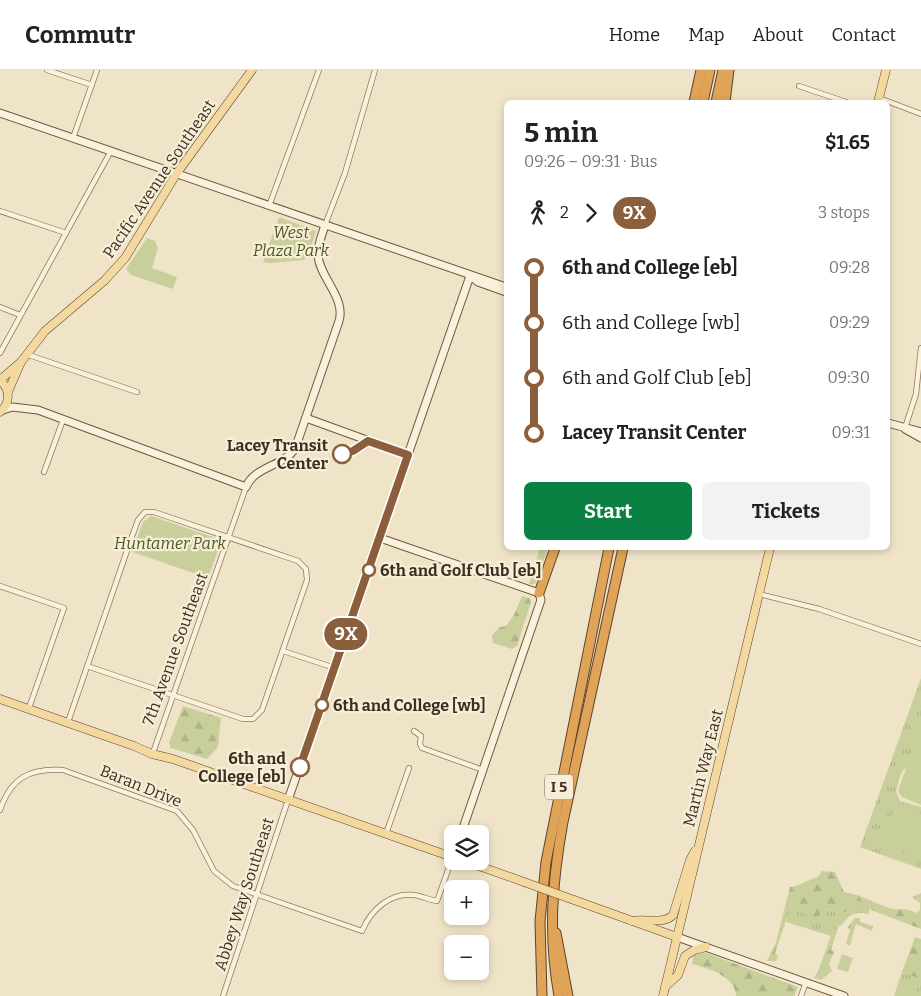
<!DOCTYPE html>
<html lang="en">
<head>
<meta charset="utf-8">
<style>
  body { margin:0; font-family:Bitter,serif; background:#f2f2f2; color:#222; height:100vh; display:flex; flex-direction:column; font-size:19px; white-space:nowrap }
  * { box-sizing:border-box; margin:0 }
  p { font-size:16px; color:#767676 }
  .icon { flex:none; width:28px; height:28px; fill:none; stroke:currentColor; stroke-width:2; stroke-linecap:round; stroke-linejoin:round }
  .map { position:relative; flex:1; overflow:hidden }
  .sheet { position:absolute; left:504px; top:30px; width:386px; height:450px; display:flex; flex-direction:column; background:#fff; border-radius:8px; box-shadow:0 2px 8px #0003 }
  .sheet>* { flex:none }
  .badge { padding:0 10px; border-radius:16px; font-size:18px; line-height:32px }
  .controls { position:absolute; left:444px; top:755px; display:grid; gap:10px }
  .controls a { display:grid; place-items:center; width:45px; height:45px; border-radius:8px; background:#fff; box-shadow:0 2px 8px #0003; font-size:25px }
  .map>.badge { position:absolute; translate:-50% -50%; box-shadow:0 0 0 2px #fff }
  .legs { display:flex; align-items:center; gap:8px; height:55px; padding:0 20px; font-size:16px }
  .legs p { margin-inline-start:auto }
  .summary { display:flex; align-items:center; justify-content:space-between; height:85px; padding:0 20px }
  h1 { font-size:28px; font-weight:700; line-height:38px }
  .button { display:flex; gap:10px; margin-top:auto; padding:10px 20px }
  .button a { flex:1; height:58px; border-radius:8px; background:#0b8043; color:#fff; font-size:20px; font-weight:700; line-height:58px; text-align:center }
  .button a+a { background:#f2f2f2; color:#222 }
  ul { padding:0 20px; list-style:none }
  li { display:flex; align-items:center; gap:18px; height:55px; font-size:19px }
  li i { display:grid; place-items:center; width:8px; height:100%; margin:0 6px; background:currentColor }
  li i::after { content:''; width:12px; height:12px; margin:-6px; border:4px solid; border-radius:50%; background:#fff }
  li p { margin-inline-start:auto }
  li:first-child i { background:linear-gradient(#0000 50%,currentColor 0) }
  li:last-child i { background:linear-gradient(currentColor 50%,#0000 0) }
  header { display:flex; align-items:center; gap:30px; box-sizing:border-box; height:70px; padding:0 25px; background:#fff; border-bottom:1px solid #e0e0e0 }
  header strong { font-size:24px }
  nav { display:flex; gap:28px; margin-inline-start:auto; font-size:18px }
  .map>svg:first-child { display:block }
  .grass { fill:url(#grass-tufts) }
  .forest { fill:url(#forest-firs) }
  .park { fill:#c9cf9b }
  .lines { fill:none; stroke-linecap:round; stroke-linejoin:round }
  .street-casing { stroke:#8d765c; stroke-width:6 }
  .secondary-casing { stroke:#6f573f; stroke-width:9 }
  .primary-casing { stroke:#5b4430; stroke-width:9 }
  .highway-casing { stroke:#5b4430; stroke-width:11 }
  .street { stroke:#faf1dc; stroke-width:4.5 }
  .secondary { stroke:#faf1dc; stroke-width:7 }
  .primary { stroke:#f3d9a0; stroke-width:8 }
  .highway { stroke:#e0a458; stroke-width:9 }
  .primary-bridge-casing { stroke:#5b4430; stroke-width:9; stroke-linecap:butt }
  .primary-bridge { stroke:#f3d9a0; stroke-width:8 }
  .line-1-casing { stroke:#fff; stroke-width:11 }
  .line-1 { stroke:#8b5e3c; stroke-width:8 }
  .stop-1-dot { fill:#fff; stroke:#8b5e3c; stroke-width:2.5 }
  .labels { text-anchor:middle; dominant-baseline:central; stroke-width:4.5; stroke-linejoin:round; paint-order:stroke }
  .shield { fill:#f7eed8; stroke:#756857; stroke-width:1 }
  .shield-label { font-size:15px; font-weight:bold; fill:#3d2e20 }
  .street-label { font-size:16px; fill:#3d2e20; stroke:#f7eed8 }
  .park-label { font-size:16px; font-style:italic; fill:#4d5a26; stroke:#f7eed8 }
  .stop-label { font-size:16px; font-weight:bold; fill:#3d2e20; stroke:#f7eed8; text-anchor:end }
</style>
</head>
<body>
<header>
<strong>Commutr</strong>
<nav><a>Home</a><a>Map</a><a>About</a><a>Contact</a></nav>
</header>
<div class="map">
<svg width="921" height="926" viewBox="0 0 921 926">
  <defs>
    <pattern id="grass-tufts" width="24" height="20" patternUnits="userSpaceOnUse" patternTransform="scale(1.25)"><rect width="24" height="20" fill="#c9cf9b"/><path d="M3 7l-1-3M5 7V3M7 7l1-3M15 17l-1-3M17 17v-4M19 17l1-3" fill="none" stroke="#aeb285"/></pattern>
    <pattern id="forest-firs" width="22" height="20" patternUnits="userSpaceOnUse" patternTransform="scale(1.25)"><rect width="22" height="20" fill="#c9cf9b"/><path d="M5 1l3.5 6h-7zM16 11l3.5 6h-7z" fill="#aeb285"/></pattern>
  </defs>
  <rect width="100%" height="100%" fill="#f0e4c8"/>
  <g class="grass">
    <path d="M 921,608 L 921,696 C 899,696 902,702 896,721 L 900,731 L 921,737 L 921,799 L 860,777 Z"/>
    <path d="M 855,830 L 870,835 L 869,844 C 855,841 849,844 841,856 L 835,854 L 831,866 L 786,852 L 790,839 L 824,838 L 838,843 Z"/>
    <polygon points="855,848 860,848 860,852 873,856 872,861 856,854 850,876 846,874 850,859 847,858"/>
    <polygon points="842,884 853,888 848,902 837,899"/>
    <polygon points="902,902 921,909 921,926 894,926"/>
  </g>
  <g class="forest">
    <polygon points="522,526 529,528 531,532 517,576 512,579 493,573 492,565 500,557 506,556 514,545"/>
    <polygon points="183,636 221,648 218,677 207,689 171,678 169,673"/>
    <path d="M 822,801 L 835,802 L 844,822 C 860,824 874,833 889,838 C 898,841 907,837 916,843 L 920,840 L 920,833 L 912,827 L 921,823 L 921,859 L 871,840 L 869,835 L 855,830 L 850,834 L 848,841 L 838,843 L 824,838 L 817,848 L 790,839 L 775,883 L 778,886 L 776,891 L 767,891 L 776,872 L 790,817 C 800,816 806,810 818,807 Z"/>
    <polygon points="835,854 839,855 831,880 834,882 829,894 832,901 821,910 814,908 819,899"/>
    <polygon points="915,867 921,869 921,909 902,902"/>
    <path d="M 701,881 L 798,917 L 794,926 L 736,926 C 736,906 707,898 692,894 L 694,883 Z"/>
  </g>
  <g class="park">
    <polygon points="279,147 316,161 309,183 304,190 271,193 263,192"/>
    <polygon points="147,168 155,171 158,178 152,198 177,207 173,219 131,205 126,199"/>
    <polygon points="151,446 222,470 208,508 132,482 143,452"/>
    <polygon points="540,478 548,478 535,514 529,514"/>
    <polygon points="920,659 921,659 921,735 902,727 898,721"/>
    <polygon points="895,735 921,744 921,789 881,774"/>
  </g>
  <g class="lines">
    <defs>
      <g id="street">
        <polyline points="47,0 92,15"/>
        <polyline points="799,16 846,32"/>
        <polyline points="879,28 921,44"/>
        <polyline points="73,68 97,0"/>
        <polyline points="269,136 319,0"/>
        <polyline points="0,141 66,163"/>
        <polyline points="325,155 345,103 375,0"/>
        <polyline points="0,237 20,245"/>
        <polyline points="0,283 111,81"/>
        <polyline points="26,284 137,322"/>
        <polyline points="905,358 916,324 921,278"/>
        <polyline points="44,402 63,350"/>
        <polyline points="0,516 64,538 29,638"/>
        <polyline points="759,524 819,539 921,574"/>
        <polyline points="283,581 335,598"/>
        <polyline points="68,652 130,472 138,450 145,442 154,442 298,491 306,499 307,510 262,640 253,649 243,649 87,596"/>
        <polyline points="414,661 421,666 420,674 422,678 483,700"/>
        <polyline points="154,680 246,417"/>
        <path d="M 0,740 C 11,708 29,698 63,700 L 177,741 L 193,760 L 214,801 L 233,816 L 362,861 C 371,840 390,822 414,825 C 422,826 429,830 437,831 L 452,789"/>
        <polyline points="386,764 409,698"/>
        <polyline points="223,926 288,730"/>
        <polyline points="801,926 806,912"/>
      </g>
      <g id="secondary">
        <polyline points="0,43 506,217"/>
        <polyline points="470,206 478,212 506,222"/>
        <path d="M 3,340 L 12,337 L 38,340 L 246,417 C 255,396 282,397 295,379 L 339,251 C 346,228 320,208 318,186 C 317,176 322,165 325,155"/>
        <polyline points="306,348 408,385"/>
        <polyline points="888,353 921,362"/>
        <polyline points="905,359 921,368"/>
        <polyline points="380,468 539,523 541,530 461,764"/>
        <polyline points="288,730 470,206"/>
        <polyline points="677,867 844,926"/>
      </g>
      <g id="primary">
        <polyline points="878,32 886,0"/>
        <path d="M 0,310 C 10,319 11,333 0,342"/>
        <polyline points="0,310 21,292"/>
        <polyline points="8,322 21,292 45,261 104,211 125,188 177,103 252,0"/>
        <polyline points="0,629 134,676 152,684 173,689 452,787"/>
        <polyline points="465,791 524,812"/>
        <polyline points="574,830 677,867"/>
        <path d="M 632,851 C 645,848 663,855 673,845 L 690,790 L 695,781"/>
        <polyline points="665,917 678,905 685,886 694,880 706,877"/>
        <polyline points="663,926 770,478"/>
      </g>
      <g id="highway">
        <polyline points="694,32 701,0"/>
        <polyline points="703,32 710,0"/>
        <polyline points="716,32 723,0"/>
        <polyline points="725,32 729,0"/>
        <polyline points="539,523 555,478"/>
        <polyline points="556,863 568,926"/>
        <polyline points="542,926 540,851 546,792 609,478"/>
        <path d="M 559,926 C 548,865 552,813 563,752 L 623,478"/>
      </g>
    </defs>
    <use href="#street" class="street-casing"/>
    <use href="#secondary" class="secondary-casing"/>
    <use href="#primary" class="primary-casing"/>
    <use href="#highway" class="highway-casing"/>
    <use href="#street" class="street"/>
    <use href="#secondary" class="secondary"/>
    <use href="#primary" class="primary"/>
    <use href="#highway" class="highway"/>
    <defs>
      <polyline id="primary-bridge" points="524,812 574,830"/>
    </defs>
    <use href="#primary-bridge" class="primary-bridge-casing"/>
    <use href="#primary-bridge" class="primary-bridge"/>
  </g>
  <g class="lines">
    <defs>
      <polyline id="line-1" points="300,697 408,385 368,371 353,381 342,384"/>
    </defs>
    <use href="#line-1" class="line-1-casing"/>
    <use href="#line-1" class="line-1"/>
  </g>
  <g class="stop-1-dot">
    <circle cx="342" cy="384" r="9"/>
    <circle cx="369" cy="500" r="6"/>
    <circle cx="322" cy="635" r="6"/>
    <circle cx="300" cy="697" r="9"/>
  </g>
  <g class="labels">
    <rect class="shield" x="545" y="704.5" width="28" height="25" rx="4"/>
    <g class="shield-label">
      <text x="559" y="717">I 5</text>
    </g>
    <g class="street-label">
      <text transform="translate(159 109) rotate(-56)">Pacific Avenue Southeast</text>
      <text transform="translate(175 579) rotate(-70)">7th Avenue Southeast</text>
      <text transform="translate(703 698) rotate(-76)">Martin Way East</text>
      <text transform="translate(141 716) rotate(22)">Baran Drive</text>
      <text transform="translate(244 824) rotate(-72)">Abbey Way Southeast</text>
    </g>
    <g class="park-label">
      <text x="291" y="162">West<tspan x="291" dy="18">Plaza Park</tspan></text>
      <text x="170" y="473">Huntamer Park</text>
    </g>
    <g class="stop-label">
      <text x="328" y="375">Lacey Transit<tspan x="328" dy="18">Center</tspan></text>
      <text x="380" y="500" text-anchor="start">6th and Golf Club [eb]</text>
      <text x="333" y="635" text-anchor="start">6th and College [wb]</text>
      <text x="286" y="688">6th and<tspan x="286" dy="18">College [eb]</tspan></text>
    </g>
  </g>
</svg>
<div class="controls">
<a><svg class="icon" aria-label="layers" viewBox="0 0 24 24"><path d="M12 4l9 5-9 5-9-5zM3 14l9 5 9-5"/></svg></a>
<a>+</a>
<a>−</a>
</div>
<b class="badge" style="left:346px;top:564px;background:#8b5e3c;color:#fff">9X</b>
<section class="sheet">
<div class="summary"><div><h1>5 min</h1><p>09:26 – 09:31 · Bus</p></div><b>$1.65</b></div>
<div class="legs"><svg class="icon" aria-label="walk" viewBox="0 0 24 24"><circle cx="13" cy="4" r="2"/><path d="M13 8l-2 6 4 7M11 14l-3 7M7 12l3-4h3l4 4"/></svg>2<svg class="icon" aria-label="forward" viewBox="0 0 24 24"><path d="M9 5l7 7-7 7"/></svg><b class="badge" style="background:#8b5e3c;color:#fff">9X</b><p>3 stops</p></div>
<ul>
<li><i style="color:#8b5e3c"></i><b>6th and College [eb]</b><p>09:28</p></li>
<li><i style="color:#8b5e3c"></i><span>6th and College [wb]</span><p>09:29</p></li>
<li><i style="color:#8b5e3c"></i><span>6th and Golf Club [eb]</span><p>09:30</p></li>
<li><i style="color:#8b5e3c"></i><b>Lacey Transit Center</b><p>09:31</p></li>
</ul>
<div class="button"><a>Start</a><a>Tickets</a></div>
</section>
</div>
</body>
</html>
